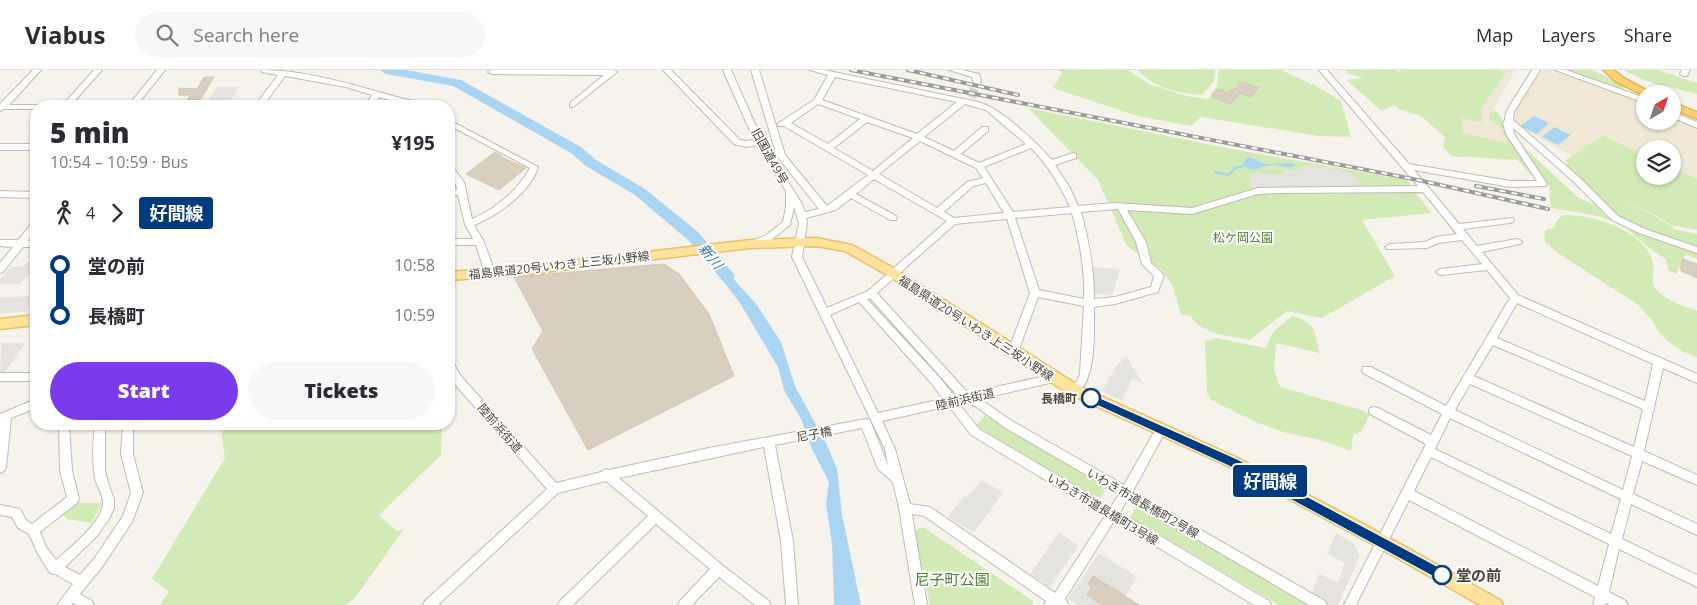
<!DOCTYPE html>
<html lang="en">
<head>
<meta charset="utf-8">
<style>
  body { margin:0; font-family:"Open Sans","Noto Sans JP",sans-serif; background:#f7f7f7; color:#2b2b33; height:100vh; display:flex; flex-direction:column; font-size:19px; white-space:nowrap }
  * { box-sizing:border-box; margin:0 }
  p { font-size:16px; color:#7c7c81 }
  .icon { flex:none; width:28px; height:28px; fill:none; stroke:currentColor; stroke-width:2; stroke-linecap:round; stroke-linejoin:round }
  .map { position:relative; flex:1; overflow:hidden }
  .side { position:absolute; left:30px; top:30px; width:425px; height:330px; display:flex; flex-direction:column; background:#fff; border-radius:20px; box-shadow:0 1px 4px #0004 }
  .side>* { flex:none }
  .badge { padding:0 10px; border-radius:4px; font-size:18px; line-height:32px }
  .needle { width:32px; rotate:39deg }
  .tools { position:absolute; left:1636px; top:15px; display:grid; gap:10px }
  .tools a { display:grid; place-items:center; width:45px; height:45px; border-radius:50%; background:#fff; box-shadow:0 1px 4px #0004; font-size:25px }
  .map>.badge { position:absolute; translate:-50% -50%; box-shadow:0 0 0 2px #fff }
  .legs { display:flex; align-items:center; gap:8px; height:55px; padding:0 20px; font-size:16px }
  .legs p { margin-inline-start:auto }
  .overview { display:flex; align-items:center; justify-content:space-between; height:85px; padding:0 20px }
  h1 { font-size:28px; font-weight:800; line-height:38px }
  .action { display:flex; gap:10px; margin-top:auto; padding:10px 20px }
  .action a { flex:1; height:58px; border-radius:30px; background:#7c3aed; color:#fff; font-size:20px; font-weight:800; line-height:58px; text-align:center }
  .action a+a { background:#f7f7f7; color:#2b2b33 }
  ul { padding:0 20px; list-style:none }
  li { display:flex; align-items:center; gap:18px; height:50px; font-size:19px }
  li i { display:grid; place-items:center; width:8px; height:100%; margin:0 6px; background:currentColor }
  li i::after { content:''; width:12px; height:12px; margin:-6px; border:4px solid; border-radius:50%; background:#fff }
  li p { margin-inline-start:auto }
  li:first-child i { background:linear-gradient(#0000 50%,currentColor 0) }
  li:last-child i { background:linear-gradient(currentColor 50%,#0000 0) }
  header { display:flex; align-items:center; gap:30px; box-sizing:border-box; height:70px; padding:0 25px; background:#fff; border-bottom:1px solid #e1e1e2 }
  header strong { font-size:24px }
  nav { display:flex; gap:28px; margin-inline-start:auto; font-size:18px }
  .search { width:350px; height:45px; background:#f7f7f7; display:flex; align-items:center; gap:12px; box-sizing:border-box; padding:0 18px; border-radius:28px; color:#7c7c81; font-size:19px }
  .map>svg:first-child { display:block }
  .education { fill:#efe8d6; fill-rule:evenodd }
  .green { fill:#d2eab5 }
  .parking { fill:#e5e3e0 }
  .water { fill:#a9d4f2 }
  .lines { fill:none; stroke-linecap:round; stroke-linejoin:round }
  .stream { stroke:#a9d4f2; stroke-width:2 }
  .river { fill:#a9d4f2; fill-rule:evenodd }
  .building { fill:#d8cfc1; stroke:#d3c7b4 }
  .minor-tunnel { stroke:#d4d0c8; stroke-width:9; stroke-dasharray:9 4.5; stroke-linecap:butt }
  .minor-casing { stroke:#c2bbae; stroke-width:2 }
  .major-casing { stroke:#e6c16a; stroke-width:3 }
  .highway-casing { stroke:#e0a43c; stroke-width:2 }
  .minor { fill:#fff; fill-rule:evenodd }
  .major { fill:#ffe39c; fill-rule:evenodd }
  .highway { fill:#ffcf6e; fill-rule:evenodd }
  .rail-casing { stroke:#9a9a9a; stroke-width:4 }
  .rail { stroke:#fff; stroke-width:2; stroke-dasharray:6; stroke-linecap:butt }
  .line-1 { fill:#003b80; stroke:#fff }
  .stop-1-dot { fill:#fff; stroke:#003b80; stroke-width:2.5 }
  .labels { text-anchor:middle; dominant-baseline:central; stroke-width:4; stroke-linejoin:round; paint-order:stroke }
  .street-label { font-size:12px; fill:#4b4439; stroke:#fff }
  .park-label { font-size:12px; fill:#4a7f2a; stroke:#fff }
  .stop-label { font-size:12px; font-weight:bold; fill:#4b4439; stroke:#fff; text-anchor:end }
  .water-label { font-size:14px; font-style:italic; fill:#2e7ab2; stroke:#fff }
  .near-stop-label { font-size:15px; font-weight:bold; fill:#4b4439; stroke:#fff; text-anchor:start }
  .near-park-label { font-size:15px; fill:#4a7f2a; stroke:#fff }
</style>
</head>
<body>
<header>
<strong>Viabus</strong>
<div class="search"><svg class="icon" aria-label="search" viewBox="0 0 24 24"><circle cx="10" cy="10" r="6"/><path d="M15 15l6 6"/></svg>Search here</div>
<nav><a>Map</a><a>Layers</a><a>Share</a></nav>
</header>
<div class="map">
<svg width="1697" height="535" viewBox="0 0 1697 535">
  <rect width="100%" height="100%" fill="#f6f3ec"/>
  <g class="education">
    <polygon points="1383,0 1515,0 1494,38 1517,78 1457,64"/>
    <path d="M 1541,0 L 1550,0 L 1645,33 L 1645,51 L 1672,51 L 1673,45 L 1697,55 L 1697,158 L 1514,53 L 1511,46 ZM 1645,79 L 1672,79 L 1672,106 L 1645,106 Z"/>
  </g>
  <g class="green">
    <polygon points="1059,0 1128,0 1149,14 1186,26 1208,29 1217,16 1219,0 1281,0 1318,17 1341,31 1351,67 1319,66 1201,47 1191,56 1138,46 1053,18 1062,3"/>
    <path d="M 1138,0 L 1215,0 L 1213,12 L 1202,25 C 1180,24 1152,17 1138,0 Z"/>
    <polygon points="1346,0 1392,0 1402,3 1401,0 1496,0 1506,3 1481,39 1482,52 1461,48 1463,63 1507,73 1501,57 1489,49 1490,43 1497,42 1513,67 1557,108 1579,128 1593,134 1618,153 1594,145 1551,138 1549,115 1530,104 1518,90 1451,86 1443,77 1445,67 1421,46 1399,39 1395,35 1381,41 1347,10 1363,8 1349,4"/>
    <polygon points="1564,0 1593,0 1623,15 1624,19"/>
    <path d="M 1624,0 L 1658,0 L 1697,13 L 1697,24 C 1671,17 1647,14 1624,0 Z"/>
    <path d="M 1028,38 L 1232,79 L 1407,110 L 1431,143 L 1362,150 L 1395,206 L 1322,248 L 1287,241 L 1250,270 C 1232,266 1199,264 1191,246 L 1181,244 L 1172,215 L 1162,200 L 1127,176 L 1098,110 Z"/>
    <polygon points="1603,66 1645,85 1645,106 1672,106 1673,98 1697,109 1697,160 1671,155 1650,142 1616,130 1648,142 1675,159 1697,164 1697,189 1685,185 1676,204 1668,200 1666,189 1649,178 1564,103 1565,97 1568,93 1565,91"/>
    <path d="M 1563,145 C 1592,144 1645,160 1653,193 C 1655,202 1650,211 1656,219 C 1666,231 1683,236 1697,241 L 1697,287 L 1684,282 L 1666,270 L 1658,261 L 1653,251 L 1637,234 L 1558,183 L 1545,172 L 1544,163 L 1546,160 L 1554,158 L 1557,150 Z"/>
    <path d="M 1292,246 C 1316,252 1314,262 1320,283 L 1276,273 L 1274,299 L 1280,317 L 1361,340 L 1370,344 L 1361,362 L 1353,365 L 1351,381 L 1320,370 L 1283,362 L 1251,350 L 1211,330 L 1207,323 L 1205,271 L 1216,268 L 1265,278 L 1274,261 Z"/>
    <polygon points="985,345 1107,417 1099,430 976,356"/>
    <polygon points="220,354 437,354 442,358 441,385 379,445 397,461 404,459 355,528 346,535 160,535 169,522 152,509 225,388"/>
    <polygon points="75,433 103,433 91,453 67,449 62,443"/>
    <polygon points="1138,434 1310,535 1279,535 1130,447"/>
    <polygon points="923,457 1033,531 1033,535 930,535 914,461"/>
  </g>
  <g class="parking">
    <polygon points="217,17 239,17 228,35 205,35"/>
    <polygon points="1311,95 1351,103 1365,117 1274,116 1251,118 1250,102 1280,105 1286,99 1295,101"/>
    <polygon points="27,192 36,192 36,206 27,206 20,214 0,214 0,209 11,197 23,196"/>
    <polygon points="1090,196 1120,200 1112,225 1093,224"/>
    <polygon points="36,226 26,242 3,243 0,245 0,227"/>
    <polygon points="1,273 26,273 3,305 0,305"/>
    <polygon points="1126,286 1143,314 1132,309 1122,331 1102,321 1115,298"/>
    <polygon points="982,410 1003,423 973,463 948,447 964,426 967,427"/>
    <polygon points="1059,463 1079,475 1050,517 1030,504"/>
    <polygon points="1336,463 1353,473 1360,485 1338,535 1328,535 1311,525 1319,504 1338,512 1345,493 1327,484"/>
    <polygon points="1099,483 1137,507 1125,526 1093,506 1088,514 1092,517 1087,525 1102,535 1077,535 1068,529"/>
  </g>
  <g class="water">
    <polygon points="1534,46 1549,53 1537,64 1520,56"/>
    <polygon points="1554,57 1571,65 1558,75 1542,67"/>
    <path d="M 1245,88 C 1253,87 1256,90 1262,93 C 1270,96 1285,91 1296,95 C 1290,100 1280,94 1272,95 C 1261,96 1255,103 1244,96 Z"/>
    <polygon points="722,187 736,212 757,235 781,272 795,316 827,375 837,399 842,445 861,535 834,535 832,473 826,434 829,412 812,379 801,349 784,320 778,297 740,233 706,189"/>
  </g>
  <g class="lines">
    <polyline class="stream" points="1215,102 1228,105 1235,98 1244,96"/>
    <polygon class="river" points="380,0 406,0 461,10 581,77 596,90 645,119 698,162 732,202 735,206 732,210 727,212 722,210 688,170 635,125 586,96 571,83 453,16 386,4"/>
  </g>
  <g class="building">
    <polygon points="204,7 214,7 199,32 185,32 191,25 179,25 179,18 197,19"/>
    <polygon points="1242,12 1259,18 1250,27 1240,23 1230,34 1211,26 1218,19 1228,23 1231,20 1235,19"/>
    <polygon points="495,82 502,86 501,87 526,98 499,120 466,104"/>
    <polygon points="1683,189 1697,194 1697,208 1681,201 1682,199 1680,198"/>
    <polygon points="664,194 679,204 709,244 734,306 588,380 532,279 543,261 514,207"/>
    <polygon points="1093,506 1125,526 1139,535 1102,535 1087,525 1092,517 1088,514"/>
  </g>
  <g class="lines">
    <polyline class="minor-tunnel" points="971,27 977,12"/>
    <defs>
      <g id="minor">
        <polygon points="33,0 41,0 9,35 36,35 39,36 36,36 36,39 4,39 0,41 0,34"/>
        <polygon points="94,0 102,0 70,36 62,36"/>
        <polygon points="157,0 165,0 136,36 128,36"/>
        <path d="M 261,0 C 305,0 351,14 393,26 C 402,29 415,30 422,36 L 410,36 L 379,27 L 373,36 L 365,36 L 372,25 L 346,17 L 285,6 L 263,36 L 255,36 L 278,5 L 262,2 Z"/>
        <polygon points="491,0 614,0 617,2 573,37 570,37 570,33 604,5 492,4 488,2"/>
        <path d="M 663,0 L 671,0 L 740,70 L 746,71 L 754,70 L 723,0 L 731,0 L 763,72 L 802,134 L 805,142 L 819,139 L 777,86 L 751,0 L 759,0 L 785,85 L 827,136 L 868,105 L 784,56 L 778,56 L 777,54 L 814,30 L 828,5 L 809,0 L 824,0 L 978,32 C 1001,38 1036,72 1052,90 L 1073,83 L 1076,84 L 1076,88 L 1055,95 L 1070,118 L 1078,136 L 1114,133 L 1192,138 L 1258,118 L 1418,116 L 1319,0 L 1327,0 L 1409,94 L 1510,111 L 1537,111 L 1506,64 L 1503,53 L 1505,50 L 1506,42 L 1532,0 L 1540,0 L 1514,42 L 1513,50 L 1580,108 L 1618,146 L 1645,159 L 1697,177 L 1697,183 L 1639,163 L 1612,150 L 1574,112 L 1513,58 L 1514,64 L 1547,114 L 1546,116 L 1510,117 L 1414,100 L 1459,154 L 1513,148 L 1514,150 L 1513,152 L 1510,153 L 1463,159 L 1477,176 L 1517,169 L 1520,170 L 1522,172 L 1520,174 L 1482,182 L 1518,225 L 1697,304 L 1697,313 L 1663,298 L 1644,381 L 1697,405 L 1697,415 L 1642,391 L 1633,424 L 1697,454 L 1697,465 L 1631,434 L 1622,469 L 1697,505 L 1697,517 L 1619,479 L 1609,522 L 1626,531 L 1628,535 L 1610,535 L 1606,533 L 1605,535 L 1593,535 L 1595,527 L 1409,430 L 1356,535 L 1344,535 L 1426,374 L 1370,344 L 1369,341 L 1370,338 L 1374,337 L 1378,338 L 1431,365 L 1442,344 L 1363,303 L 1362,300 L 1363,297 L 1371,297 L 1446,336 L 1510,228 L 1487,200 L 1441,205 L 1438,204 L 1436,202 L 1438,200 L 1441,199 L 1482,194 L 1462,170 L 1438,173 L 1427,178 L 1387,179 L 1385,177 L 1390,174 L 1425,172 L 1436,167 L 1457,164 L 1423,122 L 1275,123 L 1258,124 L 1192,144 L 1127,140 L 1146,172 L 1151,193 L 1164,205 L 1158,222 L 1115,234 L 1094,237 C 1094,258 1097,316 1074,324 L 1070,323 L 1069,320 L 1077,311 L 1080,304 L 1084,236 L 1038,227 L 1017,285 L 1009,285 L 1008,282 L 1030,223 L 1007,149 L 955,154 L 877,223 L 968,323 L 1054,304 L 1058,305 L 1059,308 L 1058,311 L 1054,312 L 980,329 L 1012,351 L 1124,415 L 1157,357 L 1161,356 L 1165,357 L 1166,360 L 1133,421 L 1325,531 L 1327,535 L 1309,535 L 1128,429 L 1120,442 L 1269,531 L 1271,535 L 1254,535 L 1114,451 L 1065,529 L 1069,535 L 1044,535 L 1046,531 L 924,446 L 912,444 L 927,535 L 915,535 L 899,438 L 893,412 L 878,399 L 862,358 L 775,375 L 793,471 L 798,535 L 786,535 L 781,471 L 764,377 L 619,408 L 722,495 L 769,531 L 771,535 L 755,535 L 719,507 L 692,535 L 678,535 L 680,531 L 710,499 L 656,454 L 573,535 L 558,535 L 560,531 L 648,446 L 606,411 L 558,423 L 438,535 L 423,535 L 425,531 L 547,419 L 452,311 L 449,304 L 449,291 L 453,292 L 460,305 L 556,413 L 601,402 L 606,399 L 609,400 L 709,378 L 866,349 L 870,350 L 871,353 L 888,395 L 885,379 L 792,187 L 799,153 L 794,137 L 790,155 L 771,170 L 753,176 L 748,173 L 750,171 L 765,166 L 783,152 L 786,137 L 786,121 L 757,75 L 746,77 L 734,74 ZM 835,7 L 957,32 L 917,64 L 822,30 ZM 818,34 L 860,49 L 828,74 L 791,53 ZM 965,34 L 986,40 L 1026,74 L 979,93 L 961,84 L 988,61 L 988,57 L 982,57 L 954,81 L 924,67 ZM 867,52 L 913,68 L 873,101 L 834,78 ZM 920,71 L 976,98 L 983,108 L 967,112 L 937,138 L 879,104 ZM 1031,78 C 1048,95 1060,115 1070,137 L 1013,142 L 984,97 ZM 874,109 L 947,151 L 868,221 L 827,238 L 802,187 L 807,153 L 806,148 L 836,140 L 851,128 L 890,150 L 896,150 L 897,148 L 896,146 L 856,124 ZM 986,113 L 1004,143 L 954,148 L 944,142 L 973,116 ZM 1118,139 L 1136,172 L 1142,194 L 1154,206 L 1151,217 L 1115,227 L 1094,229 C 1094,199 1089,171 1081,142 ZM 1072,143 C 1080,171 1085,200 1084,229 L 1039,220 L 1015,148 ZM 870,228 L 957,325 L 954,326 L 940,308 L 867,229 ZM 859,232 L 932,314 L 943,329 L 878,343 L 830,245 ZM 1517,233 L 1653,294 L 1645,331 L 1497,268 ZM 1493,275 L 1643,339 L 1634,377 L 1474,306 ZM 1470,314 L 1632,386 L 1623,420 L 1455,340 ZM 965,332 L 975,336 L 1004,357 L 1119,424 L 1111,437 L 979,359 L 959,334 ZM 949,336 L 971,365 L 1105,446 L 1055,523 L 930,437 L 910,434 L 895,379 L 882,351 ZM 1450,348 L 1621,429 L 1611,464 L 1435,379 ZM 1431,387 L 1609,474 L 1598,516 L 1414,421 Z"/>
        <polygon points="949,0 962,0 979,4 981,12 980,14 974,14 972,7"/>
        <polygon points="1555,0 1566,0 1645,28 1645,33"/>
        <polygon points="1682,0 1690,0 1687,6 1684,6 1680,4"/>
        <polygon points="1672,42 1697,52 1697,58 1672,47"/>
        <path d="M 449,50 L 538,97 C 531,122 497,146 474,155 L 484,172 L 495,203 L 490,206 L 485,203 L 476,175 L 449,175 L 449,169 L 473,169 L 465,154 L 458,125 L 449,125 L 449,119 L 457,119 C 455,109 449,106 449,95 L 452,96 L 464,112 L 472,149 C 496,139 518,120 530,98 L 449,55 Z"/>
        <rect x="0" y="74" width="36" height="6"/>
        <polygon points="0,121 36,122 36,128 0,127"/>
        <polygon points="36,151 36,160 28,171 36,171 36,177 23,177 3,202 0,203 0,193 13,177 0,176 0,170 18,170 33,152"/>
        <rect x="0" y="303" width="36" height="8"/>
        <polygon points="36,329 36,338 11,348 6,398 4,401 0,403 0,344"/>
        <path d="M 59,354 L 69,354 L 72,401 L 79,429 L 77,433 L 40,462 L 46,477 L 56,490 C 69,479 102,452 103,434 C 104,426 97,417 95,408 C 92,390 93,372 95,354 L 105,354 L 105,401 L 109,416 L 114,429 L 114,438 L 109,449 L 97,466 L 65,497 L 80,505 L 94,489 L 123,446 L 131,423 L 121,384 L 123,354 L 133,354 L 133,384 L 143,423 L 132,452 L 102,497 L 80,524 L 92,531 L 94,535 L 77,535 L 73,533 L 71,535 L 57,535 L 73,514 L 55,504 L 50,503 L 38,484 L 29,464 L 18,458 L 12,447 L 0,445 L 0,435 L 20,439 L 26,450 L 32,454 L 67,427 L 60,401 Z"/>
      </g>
      <g id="major">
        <polygon points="816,168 852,175 897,200 1079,316 1238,388 1386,466 1500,530 1503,535 1480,535 1376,476 1228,396 1069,324 889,206 845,181 816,176 750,178 510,206 449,210 449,202 510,198 750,170"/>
        <polygon points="36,245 36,255 0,259 0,249"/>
      </g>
      <g id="highway">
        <polygon points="1603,0 1614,0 1624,8 1654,24 1645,24 1645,26 1616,12"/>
        <polygon points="1672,32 1697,42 1697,49 1672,39"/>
      </g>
    </defs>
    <use href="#minor" class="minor-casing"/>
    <use href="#major" class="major-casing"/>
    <use href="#highway" class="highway-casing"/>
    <use href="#minor" class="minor"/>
    <use href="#major" class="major"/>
    <use href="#highway" class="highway"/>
    <defs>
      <g id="rail">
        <polyline points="851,0 1418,110 1548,139"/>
        <polyline points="908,0 1018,25"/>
        <polyline points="1476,116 1544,129"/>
      </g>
    </defs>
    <use href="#rail" class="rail-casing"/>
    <use href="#rail" class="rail"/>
  </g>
  <polygon class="line-1" points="1091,324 1237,389 1446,501 1448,505 1446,509 1442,511 1438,509 1229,396 1088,331 1086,328"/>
  <g class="stop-1-dot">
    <circle cx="1091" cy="328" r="9"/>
    <circle cx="1442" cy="505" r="9"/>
  </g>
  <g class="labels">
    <g class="street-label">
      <text transform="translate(770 86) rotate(61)">旧国道49号</text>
      <text transform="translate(559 195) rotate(-6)">福島県道20号いわき上三坂小野線</text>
      <text transform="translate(976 258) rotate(33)">福島県道20号いわき上三坂小野線</text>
      <text transform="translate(965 329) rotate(-13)">陸前浜街道</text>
      <text transform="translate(500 358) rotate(49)">陸前浜街道</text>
      <text transform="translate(814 364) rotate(-11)">尼子橋</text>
      <text transform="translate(1143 433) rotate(30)">いわき市道長橋町2号線</text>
      <text transform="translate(1103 439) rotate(31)">いわき市道長橋町3号線</text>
    </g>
    <g class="park-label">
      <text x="1243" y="167">松ケ岡公園</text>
    </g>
    <g class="stop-label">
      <text x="1077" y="328">長橋町</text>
    </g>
    <g class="water-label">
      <text transform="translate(711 186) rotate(50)">新川</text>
    </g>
    <g class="near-stop-label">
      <text x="1456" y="505">堂の前</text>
    </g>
    <g class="near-park-label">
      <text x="952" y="509">尼子町公園</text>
    </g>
  </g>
</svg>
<div class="tools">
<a><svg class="needle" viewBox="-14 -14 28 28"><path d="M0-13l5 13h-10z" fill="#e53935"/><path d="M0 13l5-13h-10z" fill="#7c7c81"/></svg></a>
<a><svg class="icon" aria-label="layers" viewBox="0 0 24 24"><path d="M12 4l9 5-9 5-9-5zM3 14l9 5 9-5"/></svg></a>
</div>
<b class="badge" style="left:1270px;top:411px;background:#003b80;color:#fff">好間線</b>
<section class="side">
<div class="overview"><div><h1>5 min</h1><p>10:54 – 10:59 · Bus</p></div><b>¥195</b></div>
<div class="legs"><svg class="icon" aria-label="walk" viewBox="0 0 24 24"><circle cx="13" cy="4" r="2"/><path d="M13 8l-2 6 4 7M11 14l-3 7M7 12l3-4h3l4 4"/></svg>4<svg class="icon" aria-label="forward" viewBox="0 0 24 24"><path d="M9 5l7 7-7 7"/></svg><b class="badge" style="background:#003b80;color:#fff">好間線</b></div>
<ul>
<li><i style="color:#003b80"></i><b>堂の前</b><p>10:58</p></li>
<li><i style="color:#003b80"></i><b>長橋町</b><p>10:59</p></li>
</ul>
<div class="action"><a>Start</a><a>Tickets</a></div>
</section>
</div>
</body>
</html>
